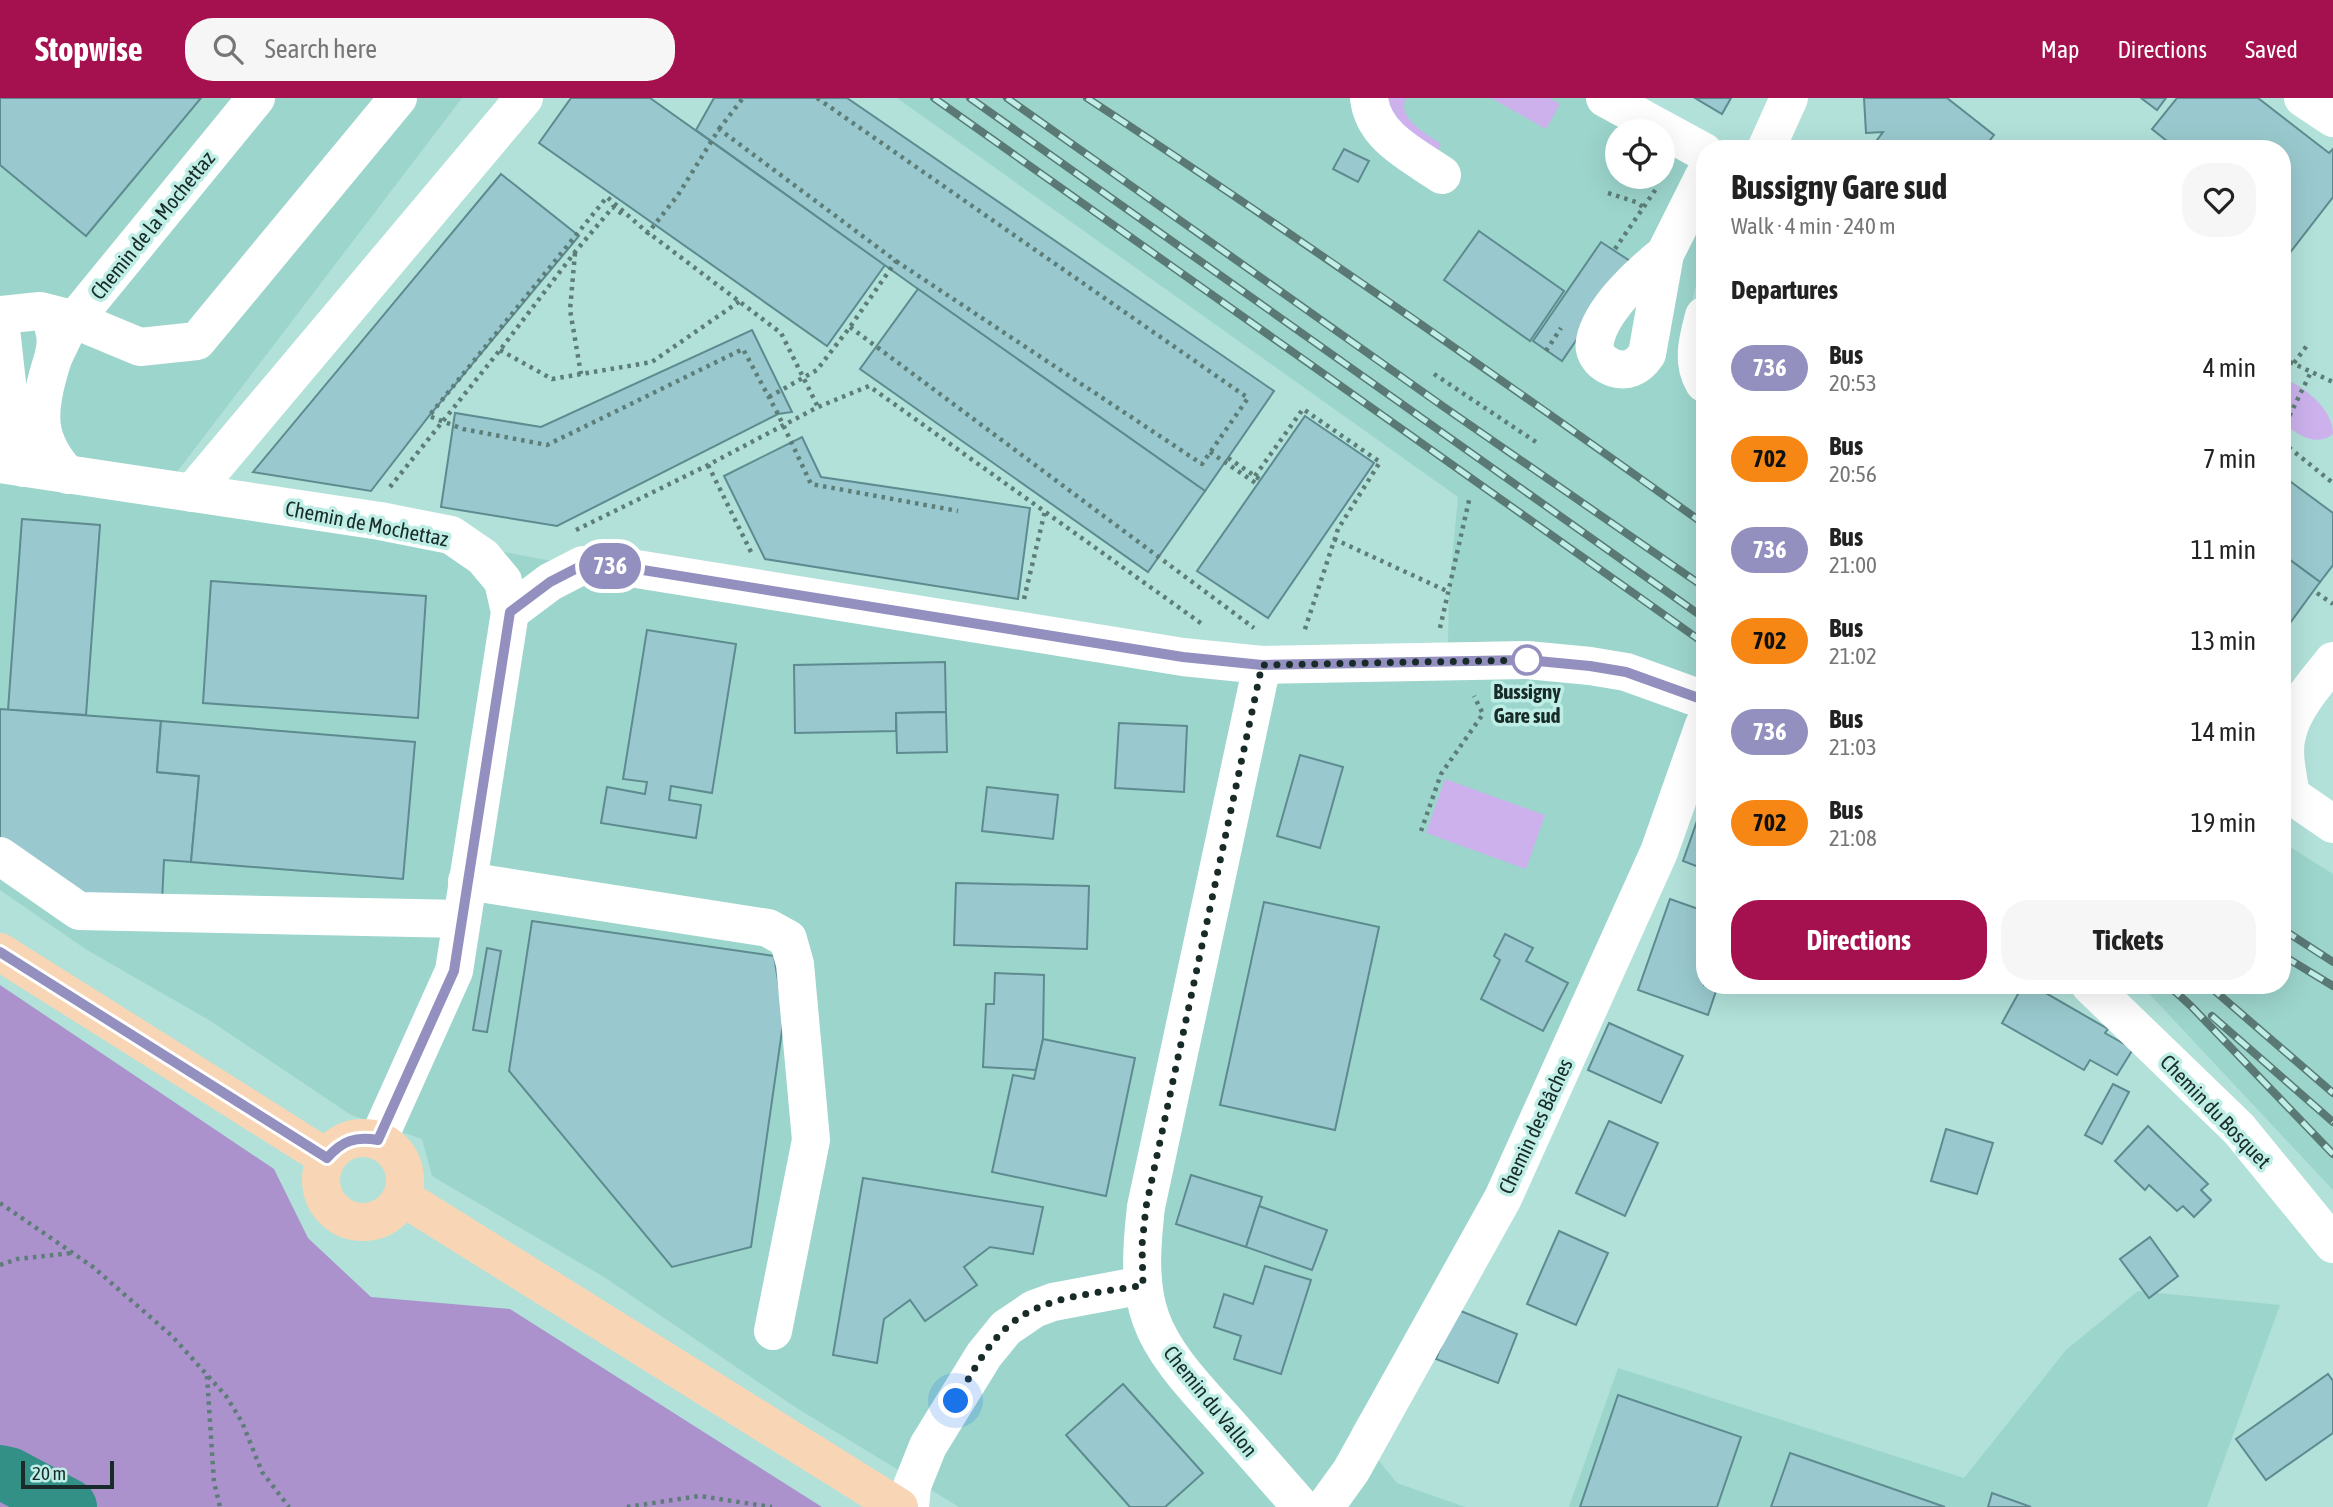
<!DOCTYPE html>
<html lang="en">
<head>
<meta charset="utf-8">
<style>
  body { margin:0; font-family:"Asap Condensed",sans-serif; background:#f6f6f6; color:#222; height:100vh; display:flex; flex-direction:column; font-size:26px; white-space:nowrap }
  * { box-sizing:border-box; margin:0 }
  p { font-size:23px; color:#767676 }
  .icon { flex:none; width:38px; height:38px; fill:none; stroke:currentColor; stroke-width:2; stroke-linecap:round; stroke-linejoin:round }
  .map { position:relative; flex:1; overflow:hidden }
  .sheet { position:absolute; left:1696px; top:42px; width:595px; height:854px; display:flex; flex-direction:column; background:#fff; border-radius:28px; box-shadow:0 7px 28px #0002 }
  .sheet>* { flex:none }
  .badge { padding:0 14px; border-radius:23px; font-size:24px; line-height:46px }
  .buttons { position:absolute; left:1605px; top:21px; display:grid; gap:14px }
  .buttons a { display:grid; place-items:center; width:70px; height:70px; border-radius:50%; background:#fff; box-shadow:0 7px 28px #0002; font-size:35px }
  .scale { position:absolute; left:21px; bottom:18px; width:93px; box-sizing:border-box; padding-left:7px; border:4px solid #182b28; border-top:0; font-size:19px; line-height:24px; white-space:nowrap; color:#182b28; -webkit-text-stroke:5px #beeee6; paint-order:stroke }
  .you { position:absolute; width:35px; height:35px; margin:-18px; border:5px solid #fff; border-radius:50%; background:#1a73e8; box-shadow:0 0 0 10px #1a73e833 }
  .map>.badge { position:absolute; translate:-50% -50%; box-shadow:0 0 0 4px #fff }
  h2 { padding:0 35px; font-size:26px; line-height:63px }
  .round { display:grid; place-items:center; flex:none; width:74px; height:74px; border-radius:28px; background:#f6f6f6 }
  .headline { display:flex; align-items:center; justify-content:space-between; height:119px; padding:0 35px }
  h1 { font-size:33px; font-weight:700; line-height:52px }
  .button { display:flex; gap:14px; margin-top:auto; padding:14px 35px }
  .button a { flex:1; height:80px; border-radius:28px; background:#a5114e; color:#fff; font-size:28px; font-weight:700; line-height:80px; text-align:center }
  .button a+a { background:#f6f6f6; color:#222 }
  ul { padding:0; list-style:none }
  li { display:flex; align-items:center; gap:21px; height:91px; padding:0 35px }
  li div { flex:1 }
  li b { display:block; font-size:26px }
  li em { font-style:normal }
  li .badge { min-width:77px; font-weight:700; text-align:center }
  header { display:flex; align-items:center; gap:42px; box-sizing:border-box; height:98px; padding:0 35px; background:#a5114e; color:#fff }
  header strong { font-size:33px }
  nav { display:flex; gap:38px; margin-inline-start:auto; font-size:24px }
  .search { width:490px; height:63px; background:#f6f6f6; display:flex; align-items:center; gap:18px; box-sizing:border-box; padding:0 24px; border-radius:28px; color:#767676; font-size:26px }
  .map>svg:first-child { display:block }
  .built { fill:#9cd5cc; fill-rule:evenodd }
  .green { fill:#ccb1ed }
  .forest { fill:#ac92cd }
  .lines { fill:none; stroke-linecap:round; stroke-linejoin:round }
  .river { stroke:#329086; stroke-width:56 }
  .building { fill:#99c9ce; stroke:#5d8b90; stroke-width:2 }
  .path { stroke:#5d7e78; stroke-width:4.5; stroke-dasharray:3.5 5; stroke-linecap:butt }
  .minor { stroke:#fff; stroke-width:38 }
  .major { stroke:#f8d6b5; stroke-width:38 }
  .rail-casing { stroke:#5a7974; stroke-width:8 }
  .rail { stroke:#beeee6; stroke-width:5; stroke-dasharray:16; stroke-linecap:butt }
  .line-casing { stroke:#fff; stroke-width:16 }
  .line { stroke:#9390c0; stroke-width:10 }
  .walk { stroke:#182b28; stroke-width:7; stroke-dasharray:0 12.6 }
  .stop-dot { fill:#fff; stroke:#9390c0; stroke-width:3.5 }
  .labels { text-anchor:middle; dominant-baseline:central; stroke-width:7; stroke-linejoin:round; paint-order:stroke }
  .street-label { font-size:21px; fill:#182b28; stroke:#beeee6 }
  .stop-label { font-size:21px; font-weight:bold; fill:#182b28; stroke:#beeee6 }
</style>
</head>
<body>
<header>
<strong>Stopwise</strong>
<div class="search"><svg class="icon" aria-label="search" viewBox="0 0 24 24"><circle cx="10" cy="10" r="6"/><path d="M15 15l6 6"/></svg>Search here</div>
<nav><a>Map</a><a>Directions</a><a>Saved</a></nav>
</header>
<div class="map">
<svg width="2333" height="1409" viewBox="0 0 2333 1409">
  <rect width="100%" height="100%" fill="#b1e1d9"/>
  <g class="built">
    <path d="M 0,0 L 462,0 L 164,391 L 902,528 L 1262,567 L 1448,546 L 1449,494 L 1458,399 L 897,0 L 1614,0 L 1704,51 L 1704,154 L 1678,262 L 1704,298 L 1704,622 L 1499,1092 L 1352,1330 L 1397,1385 L 1465,1409 L 959,1409 L 795,1309 L 604,1179 L 432,1078 L 422,1041 L 351,1017 L 209,922 L 87,852 L 0,792 ZM 1617,33 L 1662,33 L 1662,79 L 1617,79 Z"/>
    <polygon points="2282,744 2333,776 2333,1092 2141,887 2282,887"/>
    <polygon points="2138,1193 2280,1207 2207,1409 1569,1409 1618,1270 1964,1380 2066,1252"/>
  </g>
  <g class="green">
    <path d="M 1382,0 L 1406,0 C 1396,20 1427,36 1441,46 L 1438,52 L 1396,25 Z"/>
    <polygon points="1491,0 1549,0 1560,6 1546,31"/>
    <path d="M 2282,279 C 2305,290 2332,309 2333,336 C 2316,350 2297,336 2282,324 Z"/>
    <polygon points="1445,681 1545,717 1526,771 1426,735"/>
  </g>
  <polygon class="forest" points="0,887 274,1071 308,1140 371,1199 510,1211 822,1409 0,1409"/>
  <g class="lines">
    <polyline class="river" points="0,1375 9,1377 69,1409"/>
  </g>
  <g class="building">
    <polygon points="0,0 201,0 86,138 0,67"/>
    <polygon points="571,0 650,0 885,167 827,248 539,45"/>
    <polygon points="714,0 847,0 1274,293 1205,393 918,191 696,32"/>
    <polygon points="1695,0 1731,0 1722,16"/>
    <polygon points="1864,0 1947,0 1994,37 1983,51 1889,51 1877,42 1883,34 1866,35"/>
    <polygon points="2141,0 2166,0 2157,12"/>
    <polygon points="2177,0 2258,0 2329,55 2333,51 2333,99 2282,165 2282,51 2177,51 2152,31"/>
    <polygon points="1344,51 1369,63 1358,84 1333,71"/>
    <polygon points="501,76 579,138 429,318 371,393 253,374"/>
    <polygon points="1479,133 1564,193 1530,243 1444,182"/>
    <polygon points="1601,144 1630,163 1562,263 1533,243"/>
    <polygon points="918,191 1205,393 1148,474 860,271"/>
    <polygon points="752,232 792,314 778,316 557,428 441,409 455,315 541,329"/>
    <polygon points="1305,318 1374,365 1268,520 1197,473"/>
    <polygon points="802,339 821,379 1030,410 1018,501 765,461 724,378"/>
    <polygon points="2291,384 2333,415 2333,467 2320,484 2282,456 2282,397"/>
    <polygon points="22,421 100,427 86,617 8,612"/>
    <polygon points="2282,456 2320,484 2282,536"/>
    <polygon points="211,483 426,498 418,620 203,605"/>
    <polygon points="647,532 736,546 712,695 671,688 669,702 701,707 696,740 601,725 607,689 645,696 647,684 623,681"/>
    <polygon points="945,564 946,614 896,615 896,633 795,635 794,567"/>
    <polygon points="0,611 161,623 157,674 199,678 191,764 164,762 162,804 81,799 0,742"/>
    <polygon points="946,614 947,654 897,655 896,615"/>
    <polygon points="161,623 415,644 403,781 191,764 199,678 157,674"/>
    <polygon points="1119,625 1187,628 1184,694 1115,690"/>
    <polygon points="1300,657 1343,669 1320,750 1277,738"/>
    <polygon points="987,689 1058,697 1053,741 982,733"/>
    <polygon points="1704,703 1704,771 1683,763"/>
    <polygon points="956,785 1089,788 1087,851 954,847"/>
    <polygon points="1670,801 1704,813 1704,887 1718,887 1708,917 1638,892"/>
    <polygon points="1264,804 1379,829 1335,1032 1220,1007"/>
    <polygon points="532,823 774,858 784,919 751,1149 672,1169 509,973"/>
    <polygon points="1505,836 1533,850 1526,863 1568,885 1543,933 1481,901 1500,862 1494,858"/>
    <polygon points="487,850 501,853 487,934 473,932"/>
    <polygon points="995,875 1044,877 1043,941 1036,972 983,969 986,906 994,906"/>
    <polygon points="2023,887 2032,887 2108,931 2105,935 2133,951 2117,977 2090,962 2084,972 2002,925"/>
    <polygon points="1609,925 1683,958 1661,1005 1588,972"/>
    <polygon points="1043,941 1135,960 1106,1098 992,1074 1013,977 1034,981"/>
    <polygon points="2113,986 2129,994 2102,1046 2085,1037"/>
    <polygon points="1609,1023 1658,1045 1625,1118 1576,1095"/>
    <polygon points="2148,1028 2208,1086 2201,1092 2211,1102 2194,1119 2183,1108 2177,1113 2149,1087 2145,1092 2115,1063"/>
    <polygon points="1946,1031 1993,1045 1977,1096 1931,1083"/>
    <polygon points="1191,1077 1262,1099 1246,1149 1176,1126"/>
    <polygon points="863,1080 1043,1109 1033,1156 990,1149 964,1169 977,1187 925,1223 910,1202 884,1221 877,1265 833,1257"/>
    <polygon points="1259,1108 1327,1132 1312,1172 1246,1149"/>
    <polygon points="1559,1133 1608,1155 1576,1227 1527,1206"/>
    <polygon points="2150,1139 2178,1178 2149,1200 2120,1161"/>
    <polygon points="1265,1168 1311,1182 1281,1276 1234,1261 1241,1238 1214,1229 1224,1196 1253,1206"/>
    <polygon points="1456,1211 1517,1236 1498,1285 1436,1261"/>
    <polygon points="2328,1276 2333,1283 2333,1335 2266,1382 2236,1341"/>
    <polygon points="1123,1286 1203,1375 1165,1409 1130,1409 1066,1337"/>
    <polygon points="1618,1297 1741,1339 1717,1409 1580,1409"/>
    <polygon points="1790,1355 1945,1409 1771,1409"/>
    <polygon points="1992,1395 2031,1409 1988,1409"/>
  </g>
  <g class="lines">
    <g class="path">
      <polyline points="817,0 1248,300 1202,366 896,163"/>
      <polyline points="719,31 743,0"/>
      <polyline points="1608,95 1636,104 1643,109"/>
      <polyline points="646,133 781,235 818,309"/>
      <polyline points="1615,151 1658,88"/>
      <polyline points="575,155 570,212 581,276"/>
      <polyline points="850,229 1254,530"/>
      <polyline points="500,252 552,281 652,264 740,203"/>
      <polyline points="1546,253 1561,230"/>
      <polyline points="2290,264 2333,284"/>
      <polyline points="2294,265 2308,246"/>
      <polyline points="1434,276 1536,344"/>
      <polyline points="769,299 817,272 850,229 896,163 719,31 678,97 648,135 607,99 429,318 463,331 547,347 743,251 778,316 811,386 958,413"/>
      <polyline points="2282,333 2311,274"/>
      <polyline points="2282,344 2333,385"/>
      <polyline points="1210,354 1257,386"/>
      <polyline points="1228,360 1261,382"/>
      <polyline points="708,367 751,454"/>
      <polyline points="1255,378 1303,311 1380,364 1338,431 1304,534"/>
      <polyline points="390,389 500,252 575,154 613,109 622,116"/>
      <polyline points="576,432 708,367 818,309 869,288 1202,526"/>
      <polyline points="1334,441 1449,494"/>
      <polyline points="2317,495 2333,506"/>
      <polyline points="1024,501 1045,413"/>
      <polyline points="1440,530 1470,398"/>
      <polyline points="1421,733 1441,676 1483,616 1474,598"/>
      <polyline points="0,1105 93,1169 172,1238 226,1298 242,1324 262,1374 289,1409"/>
      <polyline points="0,1167 17,1161 72,1155"/>
      <polyline points="207,1278 214,1384 220,1409"/>
      <polyline points="627,1409 699,1398 772,1409"/>
    </g>
    <g class="minor">
      <path d="M 1369,0 C 1373,39 1413,57 1442,77"/>
      <polyline points="1605,0 1704,54"/>
      <polyline points="2303,0 2333,20"/>
      <polyline points="1766,51 1789,0"/>
      <path d="M 1665,156 C 1641,175 1601,211 1595,243 C 1591,262 1615,276 1631,270 C 1639,267 1643,262 1647,256 L 1665,156 L 1704,78"/>
      <polyline points="0,217 40,213 75,222 140,249 197,243 398,0"/>
      <path d="M 1704,218 C 1698,241 1691,264 1704,285"/>
      <polyline points="0,222 9,303 24,370"/>
      <path d="M 54,232 C 58,244 54,258 50,270 C 37,314 35,342 68,377"/>
      <polyline points="54,258 67,231 256,0"/>
      <polyline points="0,366 380,423 451,437 483,459 503,483 510,514 454,873 378,1042"/>
      <polyline points="192,395 524,0"/>
      <polyline points="510,514 550,484 583,467 618,468 1183,559 1262,567 1527,562 1590,568 1626,574 1704,602"/>
      <path d="M 1262,567 L 1146,1109 C 1142,1145 1138,1185 1151,1221 C 1164,1257 1194,1288 1219,1316 C 1247,1347 1274,1378 1301,1409"/>
      <polyline points="2282,691 2333,726"/>
      <path d="M 2291,697 C 2288,678 2282,655 2287,637 C 2293,609 2316,585 2333,563"/>
      <polyline points="0,758 79,813 462,821"/>
      <polyline points="467,783 768,830 788,841 795,866 811,1042 773,1233"/>
      <polyline points="2090,887 2239,1031 2333,1146"/>
      <polyline points="910,1409 912,1388 928,1348 984,1257 1006,1230 1034,1211 1053,1204 1143,1187"/>
      <polyline points="1325,1409 1351,1373 1503,1100 1659,754 1704,627"/>
    </g>
    <g class="major">
      <polyline points="0,854 327,1060"/>
      <circle cx="363" cy="1082" r="42"/>
      <polyline points="402,1099 899,1409"/>
    </g>
    <defs>
      <g id="rail">
        <polyline points="934,0 1704,545"/>
        <polyline points="970,0 1704,520"/>
        <polyline points="1007,0 1444,309 1704,489"/>
        <path d="M 1087,0 C 1296,137 1501,281 1704,426"/>
        <polyline points="2282,831 2333,864"/>
        <polyline points="2282,857 2333,888"/>
        <polyline points="2168,887 2191,908 2333,1056"/>
        <polyline points="2208,887 2333,995"/>
        <polyline points="2212,918 2333,1024"/>
      </g>
    </defs>
    <use href="#rail" class="rail-casing"/>
    <use href="#rail" class="rail"/>
  </g>
  <g class="lines">
    <defs>
      <path id="line" d="M 0,854 L 327,1060 C 342,1043 355,1038 378,1042 L 454,873 L 510,514 L 550,484 L 583,467 L 618,468 L 1183,559 L 1262,567 L 1527,562 L 1590,568 L 1626,574 L 1704,602"/>
    </defs>
    <use href="#line" class="line-casing"/>
    <use href="#line" class="line"/>
    <path class="walk" d="M 956,1303 C 970,1278 984,1251 1005,1231 C 1040,1197 1097,1196 1143,1187 L 1142,1147 L 1146,1109 L 1262,567 L 1527,562"/>
  </g>
  <circle class="stop-dot" cx="1527" cy="562" r="14"/>
  <g class="labels">
    <g class="street-label">
      <text transform="translate(152 127) rotate(-51)">Chemin de la Mochettaz</text>
      <text transform="translate(367 425) rotate(11)">Chemin de Mochettaz</text>
      <text transform="translate(2216 1013) rotate(46)">Chemin du Bosquet</text>
      <text transform="translate(1535 1028) rotate(-65)">Chemin des Bâches</text>
      <text transform="translate(1211 1303) rotate(51)">Chemin du Vallon</text>
    </g>
    <g class="stop-label">
      <text x="1527" y="593">Bussigny<tspan x="1527" dy="24">Gare sud</tspan></text>
    </g>
  </g>
</svg>
<div class="buttons">
<a><svg class="icon" aria-label="locate" viewBox="0 0 24 24"><circle cx="12" cy="12" r="6"/><path d="M12 2v4M12 18v4M2 12h4M18 12h4"/></svg></a>
</div>
<div class="scale">20 m</div>
<div class="you" style="left:956px;top:1303px"></div>
<b class="badge" style="left:610px;top:468px;background:#9390c0;color:#fff">736</b>
<section class="sheet">
<div class="headline"><div><h1>Bussigny Gare sud</h1><p>Walk · 4 min · 240 m</p></div><a class="round"><svg class="icon" aria-label="heart" viewBox="0 0 24 24"><path d="M12 20l-8-8c-3-5 5-10 8-4 3-6 11-1 8 4z"/></svg></a></div>
<h2>Departures</h2>
<ul>
<li><span class="badge" style="background:#9390c0;color:#fff">736</span><div><b>Bus</b><p>20:53</p></div><em>4 min</em></li>
<li><span class="badge" style="background:#f68714;color:#111">702</span><div><b>Bus</b><p>20:56</p></div><em>7 min</em></li>
<li><span class="badge" style="background:#9390c0;color:#fff">736</span><div><b>Bus</b><p>21:00</p></div><em>11 min</em></li>
<li><span class="badge" style="background:#f68714;color:#111">702</span><div><b>Bus</b><p>21:02</p></div><em>13 min</em></li>
<li><span class="badge" style="background:#9390c0;color:#fff">736</span><div><b>Bus</b><p>21:03</p></div><em>14 min</em></li>
<li><span class="badge" style="background:#f68714;color:#111">702</span><div><b>Bus</b><p>21:08</p></div><em>19 min</em></li>
</ul>
<div class="button"><a>Directions</a><a>Tickets</a></div>
</section>
</div>
</body>
</html>
